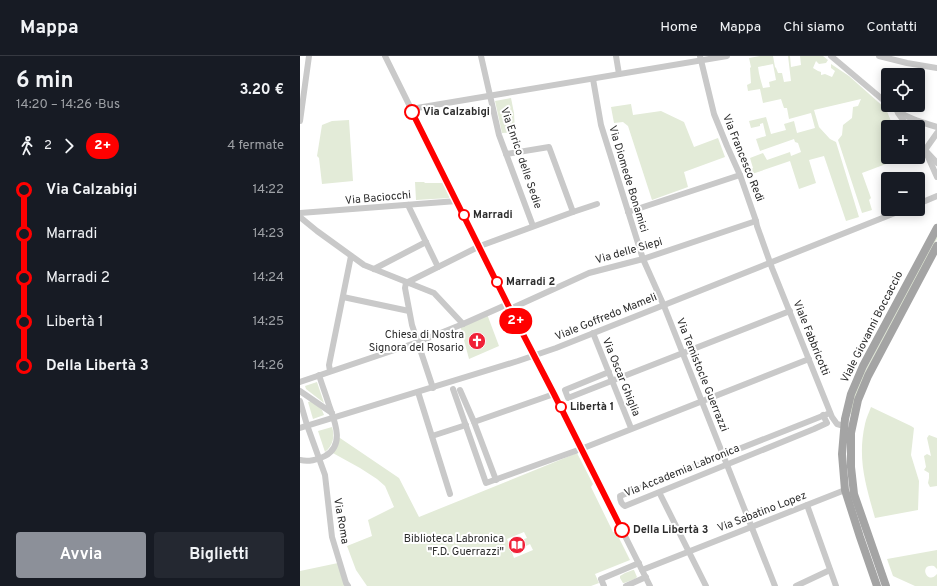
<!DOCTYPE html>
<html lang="it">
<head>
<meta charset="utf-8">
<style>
  body { margin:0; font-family:Overpass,sans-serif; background:#242831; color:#f1f3f6; height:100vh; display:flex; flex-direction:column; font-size:15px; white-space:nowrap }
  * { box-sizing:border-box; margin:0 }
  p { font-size:13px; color:#9ea1a6 }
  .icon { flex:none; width:22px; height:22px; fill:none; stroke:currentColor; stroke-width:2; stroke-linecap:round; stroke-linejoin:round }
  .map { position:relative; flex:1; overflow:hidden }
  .drawer { display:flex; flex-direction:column; background:#171b24; width:300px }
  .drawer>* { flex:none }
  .badge { padding:0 8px; border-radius:13px; font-size:14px; line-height:26px }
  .tools { position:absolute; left:581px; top:12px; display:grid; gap:8px }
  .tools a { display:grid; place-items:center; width:44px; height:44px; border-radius:4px; background:#171b24; box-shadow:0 2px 10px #0003; font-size:20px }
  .map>.badge { position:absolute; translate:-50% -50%; box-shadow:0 0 0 2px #fff }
  .legs { display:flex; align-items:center; gap:6px; height:44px; padding:0 16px; font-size:13px }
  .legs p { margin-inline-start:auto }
  .summary { display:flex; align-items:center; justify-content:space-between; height:68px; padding:0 16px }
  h1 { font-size:22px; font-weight:700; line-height:30px }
  .button { display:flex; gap:8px; margin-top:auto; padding:8px 16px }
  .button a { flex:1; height:46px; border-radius:4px; background:#8c9099; color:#fff; font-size:16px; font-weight:700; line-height:46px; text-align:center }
  .button a+a { background:#242831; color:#f1f3f6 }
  ul { padding:0 16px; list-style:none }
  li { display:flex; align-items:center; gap:14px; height:44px; font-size:15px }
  li i { display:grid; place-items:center; width:6px; height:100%; margin:0 5px; background:currentColor }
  li i::after { content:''; width:10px; height:10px; margin:-5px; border:3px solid; border-radius:50%; background:#171b24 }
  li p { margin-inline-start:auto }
  li:first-child i { background:linear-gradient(#0000 50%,currentColor 0) }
  li:last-child i { background:linear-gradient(currentColor 50%,#0000 0) }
  header { display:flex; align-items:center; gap:24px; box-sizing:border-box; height:56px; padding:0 20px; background:#171b24; border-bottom:1px solid #363941 }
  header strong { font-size:19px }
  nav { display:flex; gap:22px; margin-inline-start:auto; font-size:14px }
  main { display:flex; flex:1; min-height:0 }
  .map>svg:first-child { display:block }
  .green { fill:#e3ebd8; fill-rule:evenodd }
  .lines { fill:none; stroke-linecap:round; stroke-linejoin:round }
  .minor { stroke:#c9c9c9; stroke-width:6 }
  .major { stroke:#a4a4a4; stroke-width:8 }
  .line-1-casing { stroke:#fff; stroke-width:9 }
  .line-1 { stroke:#f00; stroke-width:6 }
  .stop-1-dot { fill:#fff; stroke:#f00; stroke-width:2 }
  .labels { text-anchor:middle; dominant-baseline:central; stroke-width:4; stroke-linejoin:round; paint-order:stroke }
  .stop-label { font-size:11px; font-weight:bold; fill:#2c2c2c; stroke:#fff; text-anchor:start }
  .street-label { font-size:11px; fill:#2c2c2c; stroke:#fff }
  .poi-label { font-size:11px; fill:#2c2c2c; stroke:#fff; text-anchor:end }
</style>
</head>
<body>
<header>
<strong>Mappa</strong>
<nav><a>Home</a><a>Mappa</a><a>Chi siamo</a><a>Contatti</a></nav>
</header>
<main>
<section class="drawer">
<div class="summary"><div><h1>6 min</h1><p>14:20 – 14:26 · Bus</p></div><b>3.20 €</b></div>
<div class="legs"><svg class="icon" aria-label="walk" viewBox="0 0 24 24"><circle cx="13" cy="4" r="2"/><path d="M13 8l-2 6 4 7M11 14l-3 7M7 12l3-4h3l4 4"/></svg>2<svg class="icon" aria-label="forward" viewBox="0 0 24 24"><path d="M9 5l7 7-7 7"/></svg><b class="badge" style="background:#f00;color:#fff">2+</b><p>4 fermate</p></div>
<ul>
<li><i style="color:#f00"></i><b>Via Calzabigi</b><p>14:22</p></li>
<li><i style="color:#f00"></i><span>Marradi</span><p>14:23</p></li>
<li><i style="color:#f00"></i><span>Marradi 2</span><p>14:24</p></li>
<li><i style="color:#f00"></i><span>Libertà 1</span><p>14:25</p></li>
<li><i style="color:#f00"></i><b>Della Libertà 3</b><p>14:26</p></li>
</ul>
<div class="button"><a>Avvia</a><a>Biglietti</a></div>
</section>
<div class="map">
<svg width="637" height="530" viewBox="0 0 637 530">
  <rect width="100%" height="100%" fill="#fff"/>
  <g class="green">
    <path d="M 460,0 L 473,0 L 475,11 L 476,12 L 478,17 L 482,17 L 484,26 L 491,25 L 488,0 L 490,0 L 491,11 L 501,9 L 500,0 L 523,0 L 528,4 L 526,7 L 519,8 L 516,5 L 513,12 L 518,15 L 521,16 L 521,19 L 525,18 L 532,21 L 535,15 L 531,12 L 531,8 L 549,20 L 586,53 L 591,65 L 595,71 L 588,71 L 588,101 L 593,101 L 587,104 L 586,108 L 562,117 L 571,142 L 569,144 L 572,154 L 562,157 L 538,84 L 542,79 L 543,69 L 552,62 L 553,51 L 558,50 L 561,43 L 514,54 L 519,71 L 530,83 L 536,86 L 559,161 L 546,165 L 524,100 L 509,104 L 516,127 L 499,133 L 490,105 L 449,119 L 448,114 L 453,112 L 450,102 L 463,97 L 467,104 L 490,96 L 491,100 L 501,96 L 498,87 L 495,86 L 494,83 L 460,95 L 456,83 L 466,80 L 463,67 L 460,68 L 460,70 L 451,72 L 449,65 L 466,61 L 471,78 L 486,74 L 484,68 L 494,65 L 497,77 L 515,72 L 511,57 L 489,63 L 487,52 L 484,52 L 481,43 L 463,47 L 460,33 L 448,35 L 447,29 L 451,27 L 450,12 L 451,11 L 449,2 ZM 473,8 L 476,24 L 469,26 L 470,31 L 463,32 C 461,25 459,19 458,11 Z"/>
    <polygon points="211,42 214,57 215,76 202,77 195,45"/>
    <polygon points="331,48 333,59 361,55 384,66 394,91 418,82 425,101 384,116 388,131 352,144 328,70 323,66 314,67 311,51"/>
    <polygon points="49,64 53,125 22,128 19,102 17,100 22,69 32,65"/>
    <polygon points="115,126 124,126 125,127 144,127 150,140 149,142 116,144"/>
    <polygon points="637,177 637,183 551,358 550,358 553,338"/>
    <polygon points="187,258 199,290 169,303 160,269"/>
    <polygon points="17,326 24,347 6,333 5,330"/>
    <polygon points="12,345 22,354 24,359 13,363 8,346"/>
    <path d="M 571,351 L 611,370 L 614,372 L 611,399 L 619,425 L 618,454 L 575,462 C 566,430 557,403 565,368 C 566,362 569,357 571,351 Z"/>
    <path d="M 32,371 C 35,380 33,390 25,396 L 18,375 Z"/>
    <polygon points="629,379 637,382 637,430 630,431 628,427 629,422 629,417 624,414 626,411 624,400 627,398 631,400 627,382"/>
    <path d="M 37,380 L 99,422 L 119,461 L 277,397 L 293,428 L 291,431 L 313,476 L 317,478 L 330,504 L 295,518 L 299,527 L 291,530 L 67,530 L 56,514 L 47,490 L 72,480 L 68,464 L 94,451 L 85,430 L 77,423 L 60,412 L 31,396 ZM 224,476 L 227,482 L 224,483 L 226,490 L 230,488 L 233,494 L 214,502 L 207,483 Z"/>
    <path d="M 637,494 L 637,513 L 634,510 C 618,507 627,530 637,518 L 637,530 L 615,530 L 593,520 L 587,503 Z"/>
    <polygon points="38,507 46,530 0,530 0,515"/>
    <polygon points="333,514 334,514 337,521 335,523 324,527 323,527 320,522 320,520 325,517"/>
  </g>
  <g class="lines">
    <g class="minor">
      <polyline points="85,0 210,253 254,338 350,530"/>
      <polyline points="181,0 199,79 233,170"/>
      <polyline points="316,0 319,18"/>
      <polyline points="400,0 414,58 427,90 440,119 456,165 457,170 472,212 532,361 537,368 544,370"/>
      <polyline points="531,0 588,48"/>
      <polyline points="579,0 607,7 637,12"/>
      <polyline points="293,23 301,69 343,203 364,250 475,530"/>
      <path d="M 590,49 C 603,61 620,66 637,71"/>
      <polyline points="111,53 427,0"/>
      <polyline points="598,57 608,71"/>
      <polyline points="0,65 9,0"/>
      <polyline points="618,85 625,94 637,107"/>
      <polyline points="625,94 637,121"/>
      <polyline points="625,94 637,77"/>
      <polyline points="206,98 249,91 273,156"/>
      <polyline points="618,148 637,140"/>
      <polyline points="108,149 138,211"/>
      <polyline points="328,156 440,119"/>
      <polyline points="0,157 157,145"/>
      <polyline points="0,161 17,175 64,209 134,237 163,268"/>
      <polyline points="74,213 126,186"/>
      <polyline points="106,227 180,190 273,156 297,148"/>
      <polyline points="106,227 105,232 112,269 133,332"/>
      <polyline points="43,241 109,255"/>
      <polyline points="210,253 289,217 343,203 456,165"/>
      <polyline points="293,277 331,372"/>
      <polyline points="30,315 29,309 51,200"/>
      <polyline points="309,316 265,334 268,342 490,255"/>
      <polyline points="0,326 118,286 163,268 208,248"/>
      <polyline points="153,333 186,427 281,393 509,303"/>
      <polyline points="160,334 174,366 196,424"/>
      <polyline points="0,335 32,357"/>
      <polyline points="118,336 150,438"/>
      <polyline points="0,345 7,369 25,419 32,481 46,527 48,530"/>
      <path d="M 523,359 L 527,367 L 514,373 L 325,450 C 321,448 320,445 320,440 L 530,357"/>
      <polyline points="174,366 254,338"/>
      <polyline points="0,372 218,305 256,292 605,153"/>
      <polyline points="132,380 166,369"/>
      <path d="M 0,404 C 8,406 18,404 25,400 C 45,389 35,366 29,349 C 26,339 22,329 19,319"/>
      <polyline points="360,438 406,530"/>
      <polyline points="507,449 536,530"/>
      <polyline points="342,514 545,434"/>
      <polyline points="304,530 301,523 339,507"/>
      <polyline points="326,530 346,521"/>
      <polyline points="496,530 530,514"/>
    </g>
    <g class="major">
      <polyline points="577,530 560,481 545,434 542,398 545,363 551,338 563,310 637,172"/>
      <polyline points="586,530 554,438 551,411 551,377 558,344 568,320 637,190"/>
    </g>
  </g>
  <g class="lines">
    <defs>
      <polyline id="line-1" points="112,56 210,253 254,338 322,474"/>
    </defs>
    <use href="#line-1" class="line-1-casing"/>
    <use href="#line-1" class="line-1"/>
  </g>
  <defs>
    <symbol id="church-disc" viewBox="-11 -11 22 22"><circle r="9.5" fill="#f02137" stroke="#fff"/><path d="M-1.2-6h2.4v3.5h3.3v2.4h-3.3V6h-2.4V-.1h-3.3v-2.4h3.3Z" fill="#fff"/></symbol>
    <symbol id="library-disc" viewBox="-11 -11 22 22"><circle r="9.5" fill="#f02137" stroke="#fff"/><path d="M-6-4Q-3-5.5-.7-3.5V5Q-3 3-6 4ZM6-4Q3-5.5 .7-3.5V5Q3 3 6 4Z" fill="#fff"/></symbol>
  </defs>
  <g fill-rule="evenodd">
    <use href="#church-disc" x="167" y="275" width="20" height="20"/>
    <use href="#library-disc" x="207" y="479" width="20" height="20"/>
  </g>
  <g class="stop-1-dot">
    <circle cx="112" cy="56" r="7"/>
    <circle cx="164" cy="159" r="5"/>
    <circle cx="197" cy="226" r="5"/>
    <circle cx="261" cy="351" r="5"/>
    <circle cx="322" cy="474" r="7"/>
  </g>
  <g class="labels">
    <g class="stop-label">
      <text x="123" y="56">Via Calzabigi</text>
      <text x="173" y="159">Marradi</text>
      <text x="206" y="226">Marradi 2</text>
      <text x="270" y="351">Libertà 1</text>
      <text x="333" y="474">Della Libertà 3</text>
    </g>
    <g class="street-label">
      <text transform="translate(221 102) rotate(71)">Via Enrico delle Sedie</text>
      <text transform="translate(443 102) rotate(68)">Via Francesco Redi</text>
      <text transform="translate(328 123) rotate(73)">Via Diomede Bonamici</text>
      <text transform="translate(78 142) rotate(-5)">Via Baciocchi</text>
      <text transform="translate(329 195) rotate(-16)">Via delle Siepi</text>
      <text transform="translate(306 261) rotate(-22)">Viale Goffredo Mameli</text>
      <text transform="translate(572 271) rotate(-63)">Viale Giovanni Boccaccio</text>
      <text transform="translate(511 282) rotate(68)">Viale Fabbricotti</text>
      <text transform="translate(402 319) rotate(68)">Via Temistocle Guerrazzi</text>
      <text transform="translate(321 321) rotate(68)">Via Oscar Ghiglia</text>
      <text transform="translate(382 415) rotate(-22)">Via Accademia Labronica</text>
      <text transform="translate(462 456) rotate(-21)">Via Sabatino Lopez</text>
      <text transform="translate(41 465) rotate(80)">Via Roma</text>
    </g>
    <g class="poi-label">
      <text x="164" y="279">Chiesa di Nostra<tspan x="164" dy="13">Signora del Rosario</tspan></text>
      <text x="204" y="483">Biblioteca Labronica<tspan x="204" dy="13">"F.D. Guerrazzi"</tspan></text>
    </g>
  </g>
</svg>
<div class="tools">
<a><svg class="icon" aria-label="locate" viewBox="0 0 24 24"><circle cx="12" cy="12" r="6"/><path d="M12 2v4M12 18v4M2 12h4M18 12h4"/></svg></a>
<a>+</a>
<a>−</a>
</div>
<b class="badge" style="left:216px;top:265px;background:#f00;color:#fff">2+</b>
</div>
</main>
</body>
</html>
